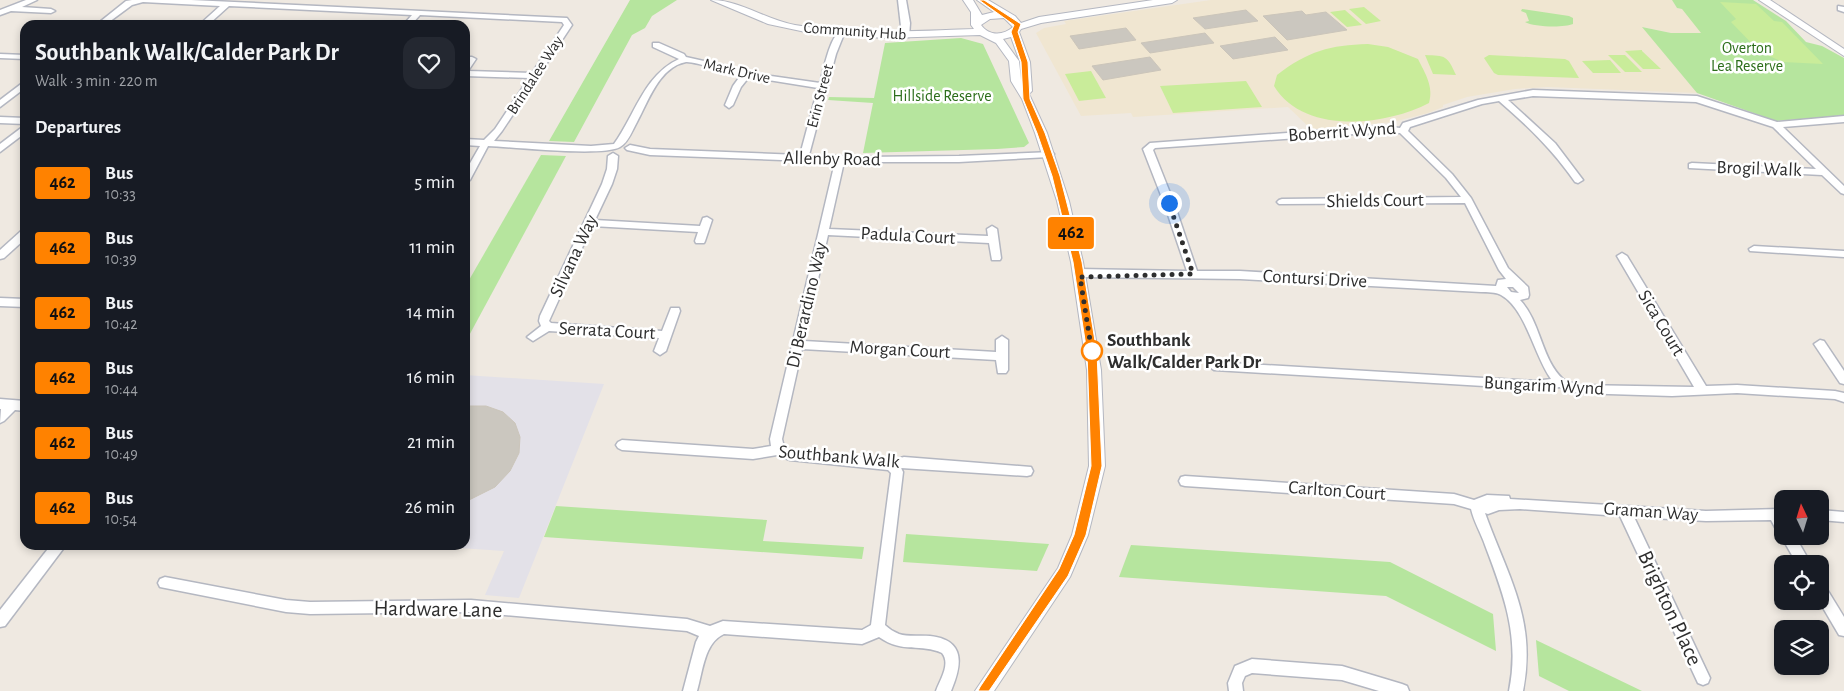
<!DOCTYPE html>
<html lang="en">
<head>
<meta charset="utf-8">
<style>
  body { margin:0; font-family:"Alegreya Sans",sans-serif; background:#242831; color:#f1f3f6; height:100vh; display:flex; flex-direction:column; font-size:19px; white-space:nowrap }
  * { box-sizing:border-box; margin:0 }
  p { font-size:16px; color:#9ea1a6 }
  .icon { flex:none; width:28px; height:28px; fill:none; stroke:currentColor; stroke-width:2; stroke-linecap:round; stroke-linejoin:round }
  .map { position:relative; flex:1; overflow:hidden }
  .sheet { position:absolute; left:20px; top:20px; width:450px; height:530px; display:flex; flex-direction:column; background:#171b24; border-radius:15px; box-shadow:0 2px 8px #0003 }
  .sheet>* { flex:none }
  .badge { padding:0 10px; border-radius:4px; font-size:18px; line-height:32px }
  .needle { width:32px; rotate:356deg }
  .fabs { position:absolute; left:1774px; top:490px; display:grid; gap:10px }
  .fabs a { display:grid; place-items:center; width:55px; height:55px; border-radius:10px; background:#171b24; box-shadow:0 2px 8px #0003; font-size:25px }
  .you { position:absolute; width:25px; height:25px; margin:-12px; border:4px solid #fff; border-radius:50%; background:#1a73e8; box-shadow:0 0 0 8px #1a73e833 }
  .map>.badge { position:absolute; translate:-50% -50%; box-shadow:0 0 0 2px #fff }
  h2 { padding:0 15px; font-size:19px; line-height:45px }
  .round { display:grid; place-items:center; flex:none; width:52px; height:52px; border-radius:15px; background:#242831 }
  .summary { display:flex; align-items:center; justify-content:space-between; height:85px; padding:0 15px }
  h1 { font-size:24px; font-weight:600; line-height:38px }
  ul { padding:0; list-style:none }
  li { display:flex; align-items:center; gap:15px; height:65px; padding:0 15px }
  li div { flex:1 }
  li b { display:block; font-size:19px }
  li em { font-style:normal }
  li .badge { min-width:55px; font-weight:700; text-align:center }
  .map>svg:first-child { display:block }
  .industrial { fill:#e3e1e8 }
  .education { fill:#f0e6d1 }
  .green { fill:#b6e59e }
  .pitch { fill:#c9ec9a }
  .building { fill:#cbc7bf; stroke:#cbc5ba }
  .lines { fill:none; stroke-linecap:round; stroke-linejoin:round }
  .minor-casing { stroke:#b4b7c1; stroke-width:3 }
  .tertiary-casing { stroke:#b4b7c1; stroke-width:2 }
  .minor { fill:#fff; fill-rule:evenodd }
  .tertiary { fill:#fff; fill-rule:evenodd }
  .line { fill:#ff8200; stroke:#fff }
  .walk { stroke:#2e2e2e; stroke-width:5; stroke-dasharray:0 9 }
  .stop-dot { fill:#fff; stroke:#ff8200; stroke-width:2.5 }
  .labels { text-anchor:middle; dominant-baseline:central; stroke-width:5; stroke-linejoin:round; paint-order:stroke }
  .far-street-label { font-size:16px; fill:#2e2e2e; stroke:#fff }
  .far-park-label { font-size:16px; fill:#2c6e1b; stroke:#fff }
  .street-label { font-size:19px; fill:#2e2e2e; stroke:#fff }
  .stop-label { font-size:19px; font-weight:bold; fill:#2e2e2e; stroke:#fff; text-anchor:start }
  .near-street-label { font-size:22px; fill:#2e2e2e; stroke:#fff }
</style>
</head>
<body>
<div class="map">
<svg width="1844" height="691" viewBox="0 0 1844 691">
  <rect width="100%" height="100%" fill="#efe9e1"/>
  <polygon class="industrial" points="465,375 604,384 519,598 485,595 504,551 415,545 465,545"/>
  <polygon class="education" points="1211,0 1672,0 1677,8 1682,9 1702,33 1671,33 1643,27 1697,93 1547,87 1515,89 1467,97 1443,105 1443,107 1428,113 1393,122 1315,129 1311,129 1288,107 1133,117 1131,113 1081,116 1036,33 1044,28 1066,24 1064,21"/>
  <g class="green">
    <polygon points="630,0 677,0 652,16 645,28 632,35 574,142 549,141"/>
    <polygon points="1672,0 1753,0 1786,21 1806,42 1822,46 1844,58 1844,116 1776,121 1697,93 1642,27 1671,33 1701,33 1682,9 1677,8"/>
    <path d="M 1522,9 L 1569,16 L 1573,18 L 1573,24 C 1564,28 1533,27 1525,22 L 1529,21 L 1526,13 L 1521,11 Z"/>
    <polygon points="961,38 983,44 1029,143 1024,147 997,149 863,153 873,103 828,100 829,97 874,98 885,43"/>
    <polygon points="541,155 566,156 465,343 465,287"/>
    <polygon points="556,506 767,520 763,541 864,547 862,559 544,537"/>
    <polygon points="906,534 1049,544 1037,571 903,562"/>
    <polygon points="1131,545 1390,562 1493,614 1496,651 1386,596 1119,577"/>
    <polygon points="1536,640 1642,691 1569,691 1539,676"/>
  </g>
  <g class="pitch">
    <polygon points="1720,2 1756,4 1774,21 1782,22 1823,64 1783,62 1760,52 1731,22 1736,19"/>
    <polygon points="1364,7 1381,21 1366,24 1349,9"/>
    <polygon points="1345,10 1362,25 1347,27 1330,12"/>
    <path d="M 1368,44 L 1388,47 L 1418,59 C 1425,73 1434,87 1429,103 C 1385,126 1304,135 1274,86 L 1277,75 C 1308,51 1330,45 1368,44 Z"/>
    <polygon points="1642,50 1642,51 1661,69 1643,69 1625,51"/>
    <path d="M 1425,55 C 1446,56 1447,55 1456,75 L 1433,74 Z"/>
    <polygon points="1489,55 1565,59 1569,61 1579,78 1498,75 1494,73 1484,58"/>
    <polygon points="1608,55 1625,55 1642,72 1625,72"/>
    <polygon points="1610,60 1621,73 1593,73 1582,61"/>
    <polygon points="1091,71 1106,98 1079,101 1065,74"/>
    <polygon points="1246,81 1262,107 1173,113 1160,86"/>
  </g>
  <g class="building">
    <polygon points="1246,10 1258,21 1205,29 1193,18"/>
    <polygon points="1302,11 1306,15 1326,12 1347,30 1287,40 1263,16"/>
    <polygon points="1126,28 1136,40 1079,49 1070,36"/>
    <polygon points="1205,33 1214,43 1150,53 1141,43"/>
    <polygon points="1275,37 1288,50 1233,59 1220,46"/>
    <polygon points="1150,57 1161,70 1103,80 1092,66"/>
    <polygon points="465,406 486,406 503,412 515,423 520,437 519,453 510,471 495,487 465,502"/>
  </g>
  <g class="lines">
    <defs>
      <g id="minor">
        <polygon points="26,0 37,0 22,7 51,9 55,11 51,13 11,11 0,15 0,10"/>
        <path d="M 132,0 L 191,0 L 567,18 L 572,25 L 502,131 L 494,141 L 591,146 L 614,144 C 635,115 644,75 679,59 L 653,47 L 653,43 L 659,43 L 684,54 L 686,57 L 771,76 L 820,83 C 823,72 830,36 840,32 L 844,34 L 836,54 L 809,155 L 861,157 L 959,156 L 1052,152 L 1054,154 L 1049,157 L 959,162 L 844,162 L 829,229 L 988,236 L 987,229 L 992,226 L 997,229 L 1001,258 L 1000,260 L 992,260 L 989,243 L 828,235 L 804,341 L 996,352 L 996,340 L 1002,336 L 1008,340 L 1008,370 L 1006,373 L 998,373 L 996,360 L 802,349 L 782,439 L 784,447 L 791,450 L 892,460 L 904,457 L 1031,467 L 1033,471 L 1031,475 L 1027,476 L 901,468 L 903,472 L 885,625 C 889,629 894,632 899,634 C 908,637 920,635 930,636 C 966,640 962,665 951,691 L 936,691 C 940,680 951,664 942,653 C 921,643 903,654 879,637 L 862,644 L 724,634 C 704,643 703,671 697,691 L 683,691 L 696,642 L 699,636 L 687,631 L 471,612 L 310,614 L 286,612 L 160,587 L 158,583 L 160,579 L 165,577 L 286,600 L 310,602 L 471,600 L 687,619 L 710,626 L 723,621 L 862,630 L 871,625 L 891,473 L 888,470 L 790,460 L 777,455 L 753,459 L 622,450 L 618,448 L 616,445 L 618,442 L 622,440 L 753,449 L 771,446 L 770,439 L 835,162 L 650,155 L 627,150 L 625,148 L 630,145 L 650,149 L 800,155 L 818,88 L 749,77 L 741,87 L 733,105 L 729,108 L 725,105 L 733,86 L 741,75 C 731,73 693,61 686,62 C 659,67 648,102 637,122 C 633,129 628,143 620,147 C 603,157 514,147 488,146 L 470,180 L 465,183 L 465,172 L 480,146 L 465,145 L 465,139 L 484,140 L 495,129 L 529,78 L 465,76 L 465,63 L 469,57 L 472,57 L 476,59 L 468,71 L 532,73 L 564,25 L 562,22 L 420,15 L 411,25 L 403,25 L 412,15 L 229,6 L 208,25 L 199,25 L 220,6 L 143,2 L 132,5 L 105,25 L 96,25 L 126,1 Z"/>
        <polygon points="898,0 906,0 910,23 909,37 902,35"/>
        <polygon points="1838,6 1844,7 1844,12 1838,10"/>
        <polygon points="0,54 25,55 25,59 0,58"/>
        <polygon points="25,81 25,88 0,107 0,100"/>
        <path d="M 1533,90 L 1697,96 L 1777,122 L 1844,116 L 1844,122 L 1783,127 L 1844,186 L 1844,194 L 1841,193 L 1822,175 L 1689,168 L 1689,164 L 1692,163 L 1816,169 L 1773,127 L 1696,102 L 1533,96 L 1508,100 L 1555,143 L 1583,180 L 1578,183 L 1575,182 C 1553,150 1528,126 1499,101 L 1482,104 L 1410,127 L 1408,131 L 1452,174 L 1471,198 L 1508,268 L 1528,287 L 1529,295 L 1528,298 L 1520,300 C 1541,322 1541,359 1563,379 C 1567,382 1573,383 1578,385 L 1694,387 L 1617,256 L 1622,253 L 1627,256 L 1706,386 L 1737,385 L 1835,391 L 1844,393 L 1844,402 L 1835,399 L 1737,393 L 1672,396 L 1577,393 L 1560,387 L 1535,389 L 1214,370 L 1208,366 L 1214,362 L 1535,381 L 1551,379 C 1534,355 1526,309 1501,295 C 1496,292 1487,292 1481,292 L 1240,279 L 1079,277 L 1074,273 L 1079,269 L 1187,271 L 1164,203 L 1143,149 L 1150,143 L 1383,126 L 1400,128 L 1403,123 L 1478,100 ZM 1383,132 L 1400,133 L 1446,178 L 1461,197 L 1282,199 L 1279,200 L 1277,202 L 1279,204 L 1465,203 L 1499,270 L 1506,279 L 1498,280 L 1496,286 L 1240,271 L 1197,271 L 1174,203 L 1153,150 L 1155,148 ZM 1507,287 L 1513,287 L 1519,293 L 1511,292 Z"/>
        <polygon points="0,117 25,118 25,124 0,123"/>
        <polygon points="25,125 25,133 0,152 0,144"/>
        <polygon points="613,153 618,156 617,169 612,184 595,220 700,226 703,218 707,217 712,220 705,241 704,243 696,243 695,241 698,232 592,226 549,321 551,323 662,331 671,308 679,308 680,311 666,351 660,355 654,351 659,338 549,331 533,341 527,337 541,326 539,321 540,316 602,184 607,169 608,156"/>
        <polygon points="25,230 25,239 4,258 0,259 0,250 21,231"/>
        <polygon points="1754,246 1844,251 1844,257 1750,251 1749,249"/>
        <polygon points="0,298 25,299 25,307 0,306"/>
        <polygon points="1820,340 1824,341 1844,371 1844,384 1840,383 1814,344"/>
        <polygon points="0,399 25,401 25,411 15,410 4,421 0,423 1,409 0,409"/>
        <path d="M 1185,476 L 1454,494 L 1474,500 L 1487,495 L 1509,496 L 1510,499 L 1706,511 L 1782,509 L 1782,532 L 1777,531 L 1771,520 L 1706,521 L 1634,517 L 1710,678 L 1708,683 L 1703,685 L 1698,683 L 1620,516 L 1520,509 L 1499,510 L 1488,514 L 1485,513 C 1508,577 1537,620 1523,691 L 1509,691 C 1520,637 1504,595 1485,545 C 1481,533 1474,522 1471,509 L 1454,504 L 1185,486 L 1181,485 L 1179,481 L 1181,477 Z"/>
        <polygon points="1820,510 1844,512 1844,522 1820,520"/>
        <polygon points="1782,534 1782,536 1795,536 1811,564 1797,564 1781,536"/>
        <polygon points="51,545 66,545 5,626 0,627 0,610"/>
        <polygon points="1820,584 1825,586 1844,617 1844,636 1839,635 1819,601"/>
        <polygon points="1252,659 1342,666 1402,684 1407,686 1409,691 1379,691 1342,680 1252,673 1245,676 1242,683 1243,691 1229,691 1228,683 1235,666"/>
      </g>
      <g id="tertiary">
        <path d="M 711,0 C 740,0 766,20 795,25 C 854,35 914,31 974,29 L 971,25 L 971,12 L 963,0 L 973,0 L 982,15 L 994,12 L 977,0 L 988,0 L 1015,16 L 1021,23 L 1039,17 L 1153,0 L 1177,0 L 1172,3 L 1041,23 L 1021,29 L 1019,32 L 1030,62 L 1032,91 L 1029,94 L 1047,133 L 1069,201 L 1083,262 L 1101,370 L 1105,466 L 1088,535 L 1070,577 L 994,691 L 975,691 L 1058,568 L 1072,535 L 1089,466 L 1087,370 L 1071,262 L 1057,201 L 1035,133 L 1022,99 L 1011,81 L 1009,61 L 996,43 L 980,35 L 886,38 L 815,34 L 768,24 ZM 1004,18 L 1013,27 C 1003,36 989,36 981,25 L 990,19 ZM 1011,37 L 1020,62 L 1021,80 L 1019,61 L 1003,39 Z"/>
        <polygon points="1759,0 1770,0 1844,49 1844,56"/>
      </g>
    </defs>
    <use href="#minor" class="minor-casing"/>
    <use href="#tertiary" class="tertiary-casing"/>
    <use href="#minor" class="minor"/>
    <use href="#tertiary" class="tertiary"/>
  </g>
  <polygon class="line" points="979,0 984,0 1021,24 1018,32 1028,62 1030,99 1045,133 1060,176 1082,262 1097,353 1102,466 1086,535 1068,576 989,691 978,691 980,687 1059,569 1074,535 1091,466 1087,353 1073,262 1052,176 1037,133 1023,99 1021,62 1011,32 1014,25"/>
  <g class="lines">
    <polyline class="walk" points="1092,351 1092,353 1080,277 1193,274 1169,203"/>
  </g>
  <circle class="stop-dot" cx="1092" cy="351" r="10"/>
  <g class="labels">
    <g class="far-street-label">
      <text transform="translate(855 31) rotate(4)">Community Hub</text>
      <text transform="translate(737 71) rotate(13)">Mark Drive</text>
      <text transform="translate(535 75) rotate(-57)">Brindalee Way</text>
      <text transform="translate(820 96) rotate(-75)">Erin Street</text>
    </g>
    <g class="far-park-label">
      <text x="1747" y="48">Overton<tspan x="1747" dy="18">Lea Reserve</tspan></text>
      <text x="942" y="96">Hillside Reserve</text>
    </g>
    <g class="street-label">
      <text transform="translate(1342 132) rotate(-4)">Boberrit Wynd</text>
      <text transform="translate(832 159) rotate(1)">Allenby Road</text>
      <text transform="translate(1759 169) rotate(2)">Brogil Walk</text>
      <text transform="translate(1375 201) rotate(-1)">Shields Court</text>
      <text transform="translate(908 236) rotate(3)">Padula Court</text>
      <text transform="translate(574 256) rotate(-65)">Silvana Way</text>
      <text transform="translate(1315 279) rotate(3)">Contursi Drive</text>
      <text transform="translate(807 305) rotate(-77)">Di Berardino Way</text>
      <text transform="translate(1661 323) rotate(59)">Sica Court</text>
      <text transform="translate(607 331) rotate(3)">Serrata Court</text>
      <text transform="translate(900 350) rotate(3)">Morgan Court</text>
      <text transform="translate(1544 386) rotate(3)">Bungarim Wynd</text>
      <text transform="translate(839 457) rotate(5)">Southbank Walk</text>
      <text transform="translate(1337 491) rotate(4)">Carlton Court</text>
      <text transform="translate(1651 512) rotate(4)">Graman Way</text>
    </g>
    <g class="stop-label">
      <text x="1107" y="340">Southbank<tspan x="1107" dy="22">Walk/Calder Park Dr</tspan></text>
    </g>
    <g class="near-street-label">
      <text transform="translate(1670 608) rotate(65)">Brighton Place</text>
      <text transform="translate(438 609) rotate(1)">Hardware Lane</text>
    </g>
  </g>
</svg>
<div class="fabs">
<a><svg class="needle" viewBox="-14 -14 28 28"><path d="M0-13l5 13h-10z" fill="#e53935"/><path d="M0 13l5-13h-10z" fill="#9ea1a6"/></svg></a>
<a><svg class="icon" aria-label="locate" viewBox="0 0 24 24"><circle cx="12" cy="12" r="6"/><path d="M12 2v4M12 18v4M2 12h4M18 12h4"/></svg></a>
<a><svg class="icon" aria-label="layers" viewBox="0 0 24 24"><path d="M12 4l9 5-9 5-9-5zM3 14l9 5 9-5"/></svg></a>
</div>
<div class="you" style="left:1169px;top:203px"></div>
<b class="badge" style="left:1071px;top:233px;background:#ff8200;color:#111">462</b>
<section class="sheet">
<div class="summary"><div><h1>Southbank Walk/Calder Park Dr</h1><p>Walk · 3 min · 220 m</p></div><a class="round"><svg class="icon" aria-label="heart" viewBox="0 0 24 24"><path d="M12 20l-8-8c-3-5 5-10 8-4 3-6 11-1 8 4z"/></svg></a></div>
<h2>Departures</h2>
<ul>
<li><span class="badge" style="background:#ff8200;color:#111">462</span><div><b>Bus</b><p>10:33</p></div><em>5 min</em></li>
<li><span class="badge" style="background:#ff8200;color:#111">462</span><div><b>Bus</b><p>10:39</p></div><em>11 min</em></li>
<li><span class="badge" style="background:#ff8200;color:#111">462</span><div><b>Bus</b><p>10:42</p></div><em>14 min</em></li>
<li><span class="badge" style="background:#ff8200;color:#111">462</span><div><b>Bus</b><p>10:44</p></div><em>16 min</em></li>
<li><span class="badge" style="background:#ff8200;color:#111">462</span><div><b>Bus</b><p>10:49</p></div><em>21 min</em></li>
<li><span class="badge" style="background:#ff8200;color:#111">462</span><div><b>Bus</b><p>10:54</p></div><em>26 min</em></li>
</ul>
</section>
</div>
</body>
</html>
